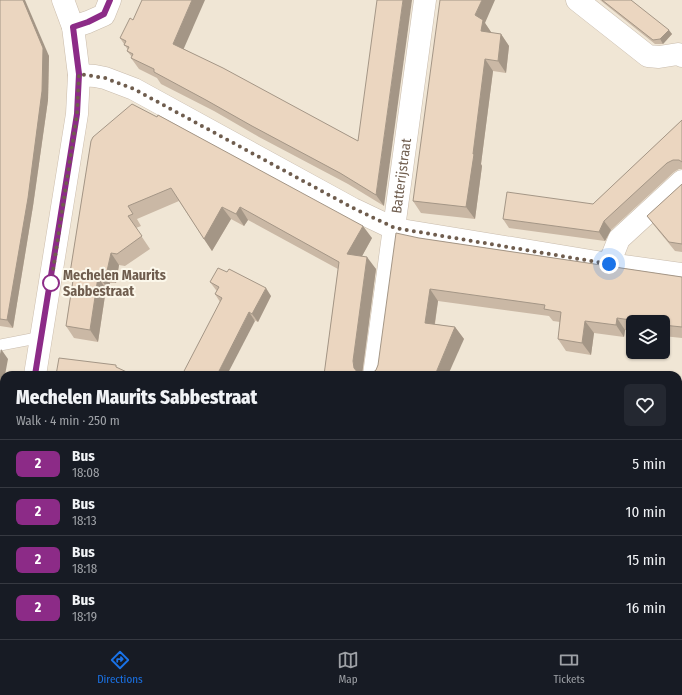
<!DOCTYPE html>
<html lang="en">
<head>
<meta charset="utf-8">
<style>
  body { margin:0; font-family:"Fira Sans Condensed",sans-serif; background:#242831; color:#f1f3f6; height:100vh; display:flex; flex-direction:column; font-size:15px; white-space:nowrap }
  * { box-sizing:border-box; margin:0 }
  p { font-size:13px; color:#9ea1a6 }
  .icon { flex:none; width:22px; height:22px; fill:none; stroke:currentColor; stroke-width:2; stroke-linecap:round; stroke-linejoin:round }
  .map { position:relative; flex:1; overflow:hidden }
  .panel { position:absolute; left:0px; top:371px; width:682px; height:268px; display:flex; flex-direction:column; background:#171b24; border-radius:12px 12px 0 0; box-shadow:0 1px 3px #0004 }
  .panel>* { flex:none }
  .badge { padding:0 8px; border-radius:6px; font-size:14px; line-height:26px }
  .buttons { position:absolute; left:626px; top:315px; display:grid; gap:8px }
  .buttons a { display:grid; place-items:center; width:44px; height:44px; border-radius:6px; background:#171b24; box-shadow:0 1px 3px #0004; font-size:20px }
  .you { position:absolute; width:20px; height:20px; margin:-10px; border:3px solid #fff; border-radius:50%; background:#1a73e8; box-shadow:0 0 0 6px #1a73e833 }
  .map>.badge { position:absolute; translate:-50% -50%; box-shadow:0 0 0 2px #fff }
  .round { display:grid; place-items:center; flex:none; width:42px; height:42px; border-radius:6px; background:#242831 }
  .summary { display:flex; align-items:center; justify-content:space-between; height:68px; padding:0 16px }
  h1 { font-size:19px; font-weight:800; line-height:30px }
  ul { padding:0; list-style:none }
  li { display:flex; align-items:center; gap:12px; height:48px; padding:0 16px; border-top:1px solid #363941 }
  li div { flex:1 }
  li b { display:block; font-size:15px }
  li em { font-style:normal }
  li .badge { min-width:44px; font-weight:700; text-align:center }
  .menu { display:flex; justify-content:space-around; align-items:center; height:56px; border-top:1px solid #363941; background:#171b24; font-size:11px; color:#9ea1a6 }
  .menu a { display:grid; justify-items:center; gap:2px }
  .menu .on { color:#1a73e8 }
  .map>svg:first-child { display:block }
  .residential { fill:#f0e6d5; fill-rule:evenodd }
  .water { fill:url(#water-ripples); stroke:#a4c4d0 }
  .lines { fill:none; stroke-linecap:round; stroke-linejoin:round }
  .lane-casing { stroke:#c9bcad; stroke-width:12 }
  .street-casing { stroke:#c9bcad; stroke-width:23 }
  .secondary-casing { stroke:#ccbdac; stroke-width:23 }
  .primary-casing { stroke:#dad5d1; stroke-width:23 }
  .lane { stroke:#fff; stroke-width:11 }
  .street { stroke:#fff; stroke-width:22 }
  .secondary { stroke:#fff; stroke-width:22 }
  .primary { stroke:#f0dda6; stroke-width:22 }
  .wall { fill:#cab8a5 }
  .shaded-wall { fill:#a49686 }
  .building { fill:#ebd6c0; stroke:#a49686 }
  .line-casing { stroke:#fff; stroke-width:9 }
  .line { stroke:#8c2b87; stroke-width:6 }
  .walk { stroke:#6f5d4e; stroke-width:4; stroke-dasharray:0 7.2 }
  .stop-dot { fill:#fff; stroke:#8c2b87; stroke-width:2 }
  .labels { text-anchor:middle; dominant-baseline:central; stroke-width:4; stroke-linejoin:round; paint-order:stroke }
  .street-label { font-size:14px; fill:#6f5d4e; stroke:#fcf8eb }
  .stop-label { font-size:14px; font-weight:bold; fill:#6f5d4e; stroke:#fcf8eb; text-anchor:start }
</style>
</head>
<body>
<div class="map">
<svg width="682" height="639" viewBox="0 0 682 639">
  <defs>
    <pattern id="water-ripples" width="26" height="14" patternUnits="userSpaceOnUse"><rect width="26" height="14" fill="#bcd7e0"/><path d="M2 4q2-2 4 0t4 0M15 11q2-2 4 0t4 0" fill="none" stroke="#9db2b8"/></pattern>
  </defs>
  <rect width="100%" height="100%" fill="#f9f4e5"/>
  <path class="residential" d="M 0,0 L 682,0 L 682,478 L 678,478 L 678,375 L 4,375 L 4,587 L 0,588 ZM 633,322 L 663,322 L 663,352 L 633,352 Z"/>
  <g class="water">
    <polygon points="678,524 682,525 682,605 678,604"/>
    <polygon points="4,622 4,635 370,635 348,639 0,639 0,623"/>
  </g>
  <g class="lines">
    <defs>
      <polyline id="lane" points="0,345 42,337"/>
      <g id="street">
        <polyline points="577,0 648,56 659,57 678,54 682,56"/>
        <polyline points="73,27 88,22 104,15 110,0"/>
        <polyline points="79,75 95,76 105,78 134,89 353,209 395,229 609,264 682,274"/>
        <polyline points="609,264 619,239 682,181"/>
        <path id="s1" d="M 374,375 L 425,0"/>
        <polyline points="678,487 682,488"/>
        <polyline points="0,592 4,593"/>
      </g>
      <g id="secondary">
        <polyline points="35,375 77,114 79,75 73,27 63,0"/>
        <polyline points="0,580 4,556"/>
      </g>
      <g id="primary">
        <polyline points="678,622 682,622"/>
        <polyline points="462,639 485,635"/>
      </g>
    </defs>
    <use href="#lane" class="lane-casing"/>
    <use href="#street" class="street-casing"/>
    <use href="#secondary" class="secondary-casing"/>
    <use href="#primary" class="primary-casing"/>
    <use href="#lane" class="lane"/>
    <use href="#street" class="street"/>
    <use href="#secondary" class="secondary"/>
    <use href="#primary" class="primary"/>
  </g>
  <g class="wall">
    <polygon points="0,0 49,56 48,100 33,206 13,328 0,326"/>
    <polygon points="600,0 631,0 672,34 663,44 655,44"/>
    <polygon points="133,20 184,49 358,141 384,206 348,184 259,137 214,111 161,84 157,78 139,69 131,58 132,57 127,51 128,50 120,38"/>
    <polygon points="485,23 491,32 491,33 501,34 509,46 506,73 493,71 481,164 482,166 475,219 421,213 413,201"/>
    <polygon points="682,120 682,169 679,169 674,172 611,230 605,241 509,228 503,219 593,204"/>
    <polygon points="91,141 372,238 362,256 376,269 362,374 324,375 338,269 248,220 244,226 231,219 212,251 179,201 137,219 141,226 136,228 150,249 125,266 119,265 116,283 110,283 109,290 106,289 98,342 74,338 66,326 73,278 70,273"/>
    <polygon points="682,184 682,252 675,251 653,224 647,216"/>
    <polygon points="419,238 682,277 682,338 663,336 663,322 633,322 633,331 625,330 624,337 594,333 591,355 566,351 558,339 560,322 553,321 549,316 438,301 435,324 455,327 464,339 371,374 376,370 378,365"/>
    <polygon points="210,282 271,296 258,322 220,302 215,294 217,291 216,290"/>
    <polygon points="678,399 681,403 681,413 682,413 682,468 678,468"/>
  </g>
  <g class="shaded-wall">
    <polygon points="23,0 25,0 49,56 48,100 33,206 13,328 7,320"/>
    <polygon points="192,0 205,0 181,55 173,44"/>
    <polygon points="403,0 412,0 384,206 376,195"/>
    <polygon points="482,0 495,0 485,23 491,32 489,42 481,31 475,15"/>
    <polygon points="669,30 672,34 663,44 660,39"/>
    <polygon points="501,34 509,46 506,73 498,61"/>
    <polygon points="485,59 493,71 481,164 482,166 475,219 466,207"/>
    <polygon points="222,207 231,219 212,251 204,239"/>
    <polygon points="240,207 248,220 244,226 236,214"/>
    <polygon points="604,221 611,230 605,241 599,232"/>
    <polygon points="363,226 372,238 356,267 347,254"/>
    <polygon points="111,253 119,265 116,283 107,271"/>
    <polygon points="367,257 376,269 362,375 359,375 354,368 353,361"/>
    <polygon points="101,270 110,283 109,290 100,278"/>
    <polygon points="98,277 106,289 98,342 90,330"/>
    <polygon points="266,288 271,296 258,322 252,314"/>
    <polygon points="430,289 438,301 433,335 425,323"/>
    <polygon points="249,312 255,321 227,375 217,375"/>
    <polygon points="617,318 625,330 624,337 616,325"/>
    <polygon points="585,321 594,333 591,355 582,343"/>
    <polygon points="455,327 464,339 448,375 435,375"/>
    <polygon points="1,349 8,359 5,375 4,375 4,382 0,406 0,354"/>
    <polygon points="678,399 681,403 681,425 678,421"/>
  </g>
  <g class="building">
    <polygon points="0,0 23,0 43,48 42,91 28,198 7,320 0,319"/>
    <polygon points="142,0 192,0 173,44 223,68 358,141 377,0 403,0 376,195 340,173 252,126 206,100 154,72 154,69 131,58 133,54 127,51 129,47 124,45 126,41 120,38 130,18 133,20"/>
    <polygon points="440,0 482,0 475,15 483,20 481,31 501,34 498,61 485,59 473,154 474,154 466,207 413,201"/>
    <polygon points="602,0 631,0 669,30 660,39 653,40"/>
    <polygon points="132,104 157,117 158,115 363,226 347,254 367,257 353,361 354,368 358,373 363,375 324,375 339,262 240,207 236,214 222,207 204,239 171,188 128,206 133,214 128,216 142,236 117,254 111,253 107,271 101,270 100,278 98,277 90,330 66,326 74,274 70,273 91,141 93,137"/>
    <polygon points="682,120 682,162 679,160 673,160 667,163 604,221 599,232 503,219 507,192 593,204"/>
    <polygon points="682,184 682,244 669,242 647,216"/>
    <polygon points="396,233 419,238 682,277 682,327 663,325 663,322 644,322 617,318 616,325 585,321 582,343 558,339 561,312 544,309 545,305 430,289 425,323 455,327 435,375 365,375 371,374 376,370 378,365"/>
    <polygon points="218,268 227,272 229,269 266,288 252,314 249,312 217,375 182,375 222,298 215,294 219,287 210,282"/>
    <polygon points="59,358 116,365 116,367 131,374 132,375 56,375"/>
    <rect x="678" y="413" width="4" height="43"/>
  </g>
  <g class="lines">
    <defs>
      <polyline id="line" points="35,375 77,114 79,74 73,27 88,22 104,14 110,0"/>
    </defs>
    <use href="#line" class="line-casing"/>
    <use href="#line" class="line"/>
    <polyline class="walk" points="51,283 77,114 79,74 105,78 134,89 353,208 395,228 609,264"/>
  </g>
  <circle class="stop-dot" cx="51" cy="283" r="8"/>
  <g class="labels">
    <g class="street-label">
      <text stroke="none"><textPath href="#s1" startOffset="201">Batterijstraat</textPath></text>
    </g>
    <g class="stop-label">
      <text x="63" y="275">Mechelen Maurits<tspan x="63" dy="16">Sabbestraat</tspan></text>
    </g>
  </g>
</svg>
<div class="buttons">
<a><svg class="icon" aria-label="layers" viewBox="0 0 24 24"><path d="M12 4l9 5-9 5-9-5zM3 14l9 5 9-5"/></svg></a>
</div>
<div class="you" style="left:609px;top:264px"></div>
<section class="panel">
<div class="summary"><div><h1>Mechelen Maurits Sabbestraat</h1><p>Walk · 4 min · 250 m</p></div><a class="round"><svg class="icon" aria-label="heart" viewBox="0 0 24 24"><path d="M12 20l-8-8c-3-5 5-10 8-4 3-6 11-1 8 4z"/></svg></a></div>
<ul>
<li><span class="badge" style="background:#8c2b87;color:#fff">2</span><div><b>Bus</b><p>18:08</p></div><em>5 min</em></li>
<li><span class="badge" style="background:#8c2b87;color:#fff">2</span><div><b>Bus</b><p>18:13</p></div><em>10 min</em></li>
<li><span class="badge" style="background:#8c2b87;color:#fff">2</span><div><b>Bus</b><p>18:18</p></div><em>15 min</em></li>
<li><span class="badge" style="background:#8c2b87;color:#fff">2</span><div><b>Bus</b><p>18:19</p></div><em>16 min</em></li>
</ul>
</section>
</div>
<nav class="menu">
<a class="on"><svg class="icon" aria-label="directions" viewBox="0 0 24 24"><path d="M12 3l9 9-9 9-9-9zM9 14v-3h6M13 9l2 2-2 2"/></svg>Directions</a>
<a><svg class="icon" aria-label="map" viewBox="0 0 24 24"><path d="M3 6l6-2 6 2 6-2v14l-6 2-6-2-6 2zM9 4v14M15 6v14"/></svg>Map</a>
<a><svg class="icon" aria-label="tickets" viewBox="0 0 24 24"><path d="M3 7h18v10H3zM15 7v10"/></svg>Tickets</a>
</nav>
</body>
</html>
